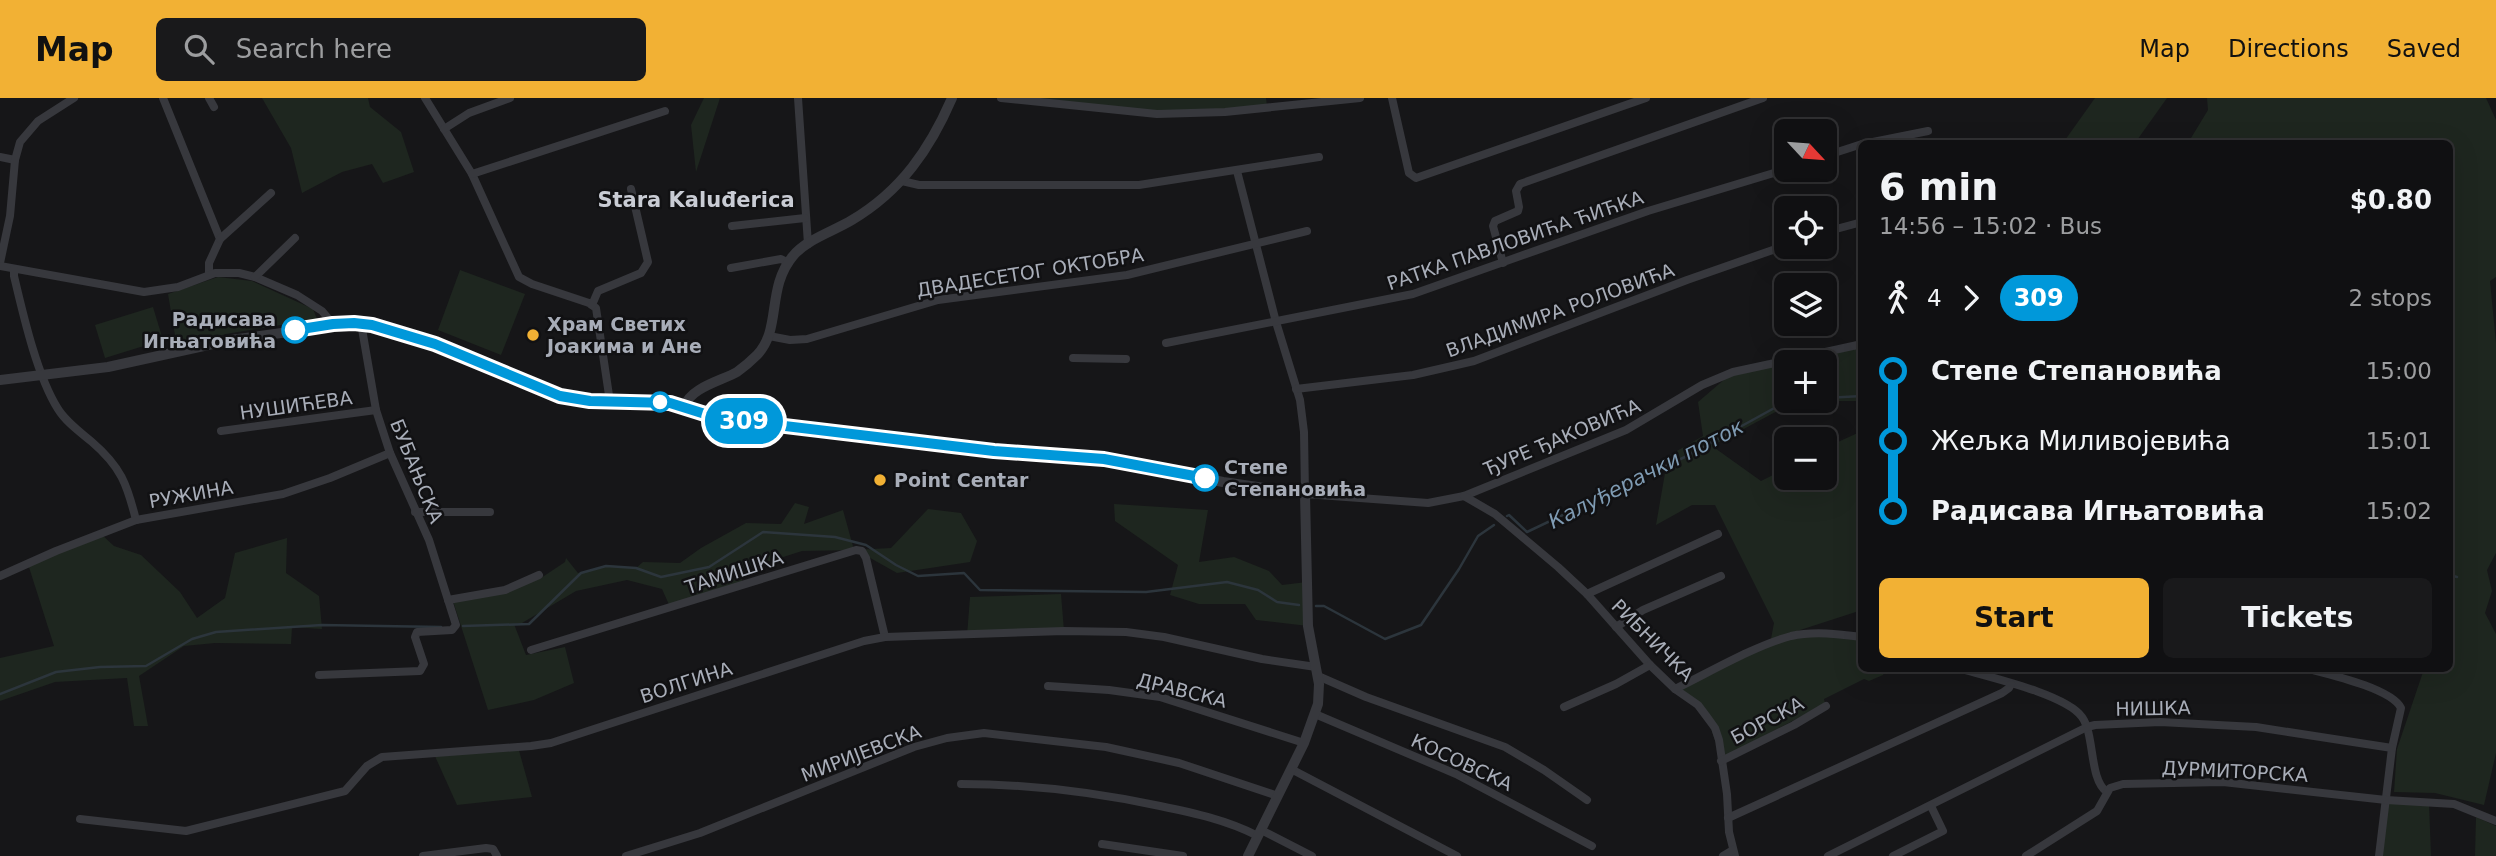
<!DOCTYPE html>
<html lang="en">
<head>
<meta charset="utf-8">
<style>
  body { margin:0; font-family:"DejaVu Sans",sans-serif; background:#19191b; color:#f1f3f6; height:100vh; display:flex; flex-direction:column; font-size:26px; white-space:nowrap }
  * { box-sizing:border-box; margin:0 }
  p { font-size:23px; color:#9c9d9f }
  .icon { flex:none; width:38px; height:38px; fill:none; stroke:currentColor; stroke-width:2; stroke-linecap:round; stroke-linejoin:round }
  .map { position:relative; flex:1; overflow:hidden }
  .side { position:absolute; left:1858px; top:42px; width:595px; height:532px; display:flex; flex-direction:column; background:#101012; border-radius:10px; box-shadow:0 7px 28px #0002,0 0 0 2px #303032 }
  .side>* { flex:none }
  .badge { padding:0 14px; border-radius:23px; font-size:24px; line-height:46px }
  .needle { width:46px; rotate:116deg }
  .tools { position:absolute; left:1774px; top:21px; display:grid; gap:14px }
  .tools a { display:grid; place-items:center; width:63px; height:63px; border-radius:10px; background:#101012; box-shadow:0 7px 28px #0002,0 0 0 2px #303032; font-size:35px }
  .map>.badge { position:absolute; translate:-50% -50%; box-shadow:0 0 0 4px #fff }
  .legs { display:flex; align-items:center; gap:10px; height:77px; padding:0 21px; font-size:23px }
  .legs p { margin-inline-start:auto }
  .overview { display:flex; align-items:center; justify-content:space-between; height:119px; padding:0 21px }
  h1 { font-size:38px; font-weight:700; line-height:52px }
  .action { display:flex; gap:14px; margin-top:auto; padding:14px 21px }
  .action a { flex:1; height:80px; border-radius:10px; background:#f2b134; color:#111; font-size:28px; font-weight:700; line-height:80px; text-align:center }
  .action a+a { background:#19191b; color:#f1f3f6 }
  ul { padding:0 21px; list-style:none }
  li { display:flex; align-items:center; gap:24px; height:70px; font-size:26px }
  li i { display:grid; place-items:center; width:10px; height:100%; margin:0 9px; background:currentColor }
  li i::after { content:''; width:18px; height:18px; margin:-9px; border:5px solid; border-radius:50%; background:#101012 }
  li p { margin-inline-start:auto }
  li:first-child i { background:linear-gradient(#0000 50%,currentColor 0) }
  li:last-child i { background:linear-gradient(currentColor 50%,#0000 0) }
  header { display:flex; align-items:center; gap:42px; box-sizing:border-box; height:98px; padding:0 35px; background:#f2b134; color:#111 }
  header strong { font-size:33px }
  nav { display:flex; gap:38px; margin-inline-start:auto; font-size:24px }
  .search { width:490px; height:63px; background:#19191b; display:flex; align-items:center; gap:18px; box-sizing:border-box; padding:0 24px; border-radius:10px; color:#9c9d9f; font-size:26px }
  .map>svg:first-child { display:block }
  .green { fill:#1e261f; fill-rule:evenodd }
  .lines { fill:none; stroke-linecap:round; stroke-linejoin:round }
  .stream { stroke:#2c353c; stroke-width:2.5 }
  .minor { stroke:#37383d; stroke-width:8 }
  .tertiary { stroke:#37383d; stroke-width:10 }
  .line-1-casing { stroke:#fff; stroke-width:16 }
  .line-1 { stroke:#0098da; stroke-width:10 }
  .stop-1-dot { fill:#fff; stroke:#0098da; stroke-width:3.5 }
  .poi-dot { fill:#f2b134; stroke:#111113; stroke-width:2.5 }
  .labels { text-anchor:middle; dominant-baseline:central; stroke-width:5; stroke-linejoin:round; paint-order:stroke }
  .street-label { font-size:19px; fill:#a8adb8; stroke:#111113 }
  .stop-label { font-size:19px; font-weight:bold; fill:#a8adb8; stroke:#111113; text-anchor:end }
  .poi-label { font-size:19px; font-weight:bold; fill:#a8adb8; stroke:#111113; text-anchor:start }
  .neighbourhood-label { font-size:21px; font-weight:bold; fill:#c9ccd4; stroke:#111113 }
  .water-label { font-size:21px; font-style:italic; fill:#7f9bb3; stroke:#111113 }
</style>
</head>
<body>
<header>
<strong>Map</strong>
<div class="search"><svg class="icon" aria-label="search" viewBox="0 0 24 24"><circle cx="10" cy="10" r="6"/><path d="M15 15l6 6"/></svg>Search here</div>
<nav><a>Map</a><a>Directions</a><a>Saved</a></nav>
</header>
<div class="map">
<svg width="2496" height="758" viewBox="0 0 2496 758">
  <rect width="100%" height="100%" fill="#161618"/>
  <g class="green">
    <polygon points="262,0 368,0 370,9 401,34 414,74 383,85 372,66 342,74 302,95 291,50"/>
    <polygon points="704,0 720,0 696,74 691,27"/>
    <polygon points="1024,0 1266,0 1267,8 1179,16"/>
    <polygon points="2095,0 2167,0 2135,45 2063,45"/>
    <polygon points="2207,0 2486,0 2496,22 2496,179 2490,183 2496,245 2496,455 2487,472 2492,493 2485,515 2496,536 2496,655 2484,707 2435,695 2394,694 2397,651 2424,571 2450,570 2450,507 2452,494 2450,493 2450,46 2188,45 2208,12"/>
    <polygon points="460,172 525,196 501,257 438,232"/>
    <polygon points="218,179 252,183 313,211 317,221 226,236 177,249 168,196"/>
    <polygon points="153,209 163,242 105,260 95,227"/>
    <path d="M 1862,246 L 1862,303 L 1796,303 L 1712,348 L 1761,383 L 1787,370 L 1787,380 L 1825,380 L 1825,350 L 1862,333 L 1862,512 L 1794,534 L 1862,539 L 1862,570 L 1886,571 L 1883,577 L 1869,583 L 1864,581 L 1824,601 L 1825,606 L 1727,657 L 1720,657 L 1707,619 L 1675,591 L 1770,546 L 1774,525 L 1715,407 L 1692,407 L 1656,427 L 1668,358 L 1703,338 L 1698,304 L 1733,274 ZM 1787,264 L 1825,264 L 1825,303 L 1787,303 Z"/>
    <polygon points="795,405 809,409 804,426 843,412 854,452 891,450 928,411 961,415 977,443 970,464 897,475 856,452 802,453 742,472 742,488 671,511 662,491 627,482 576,493 522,525 514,526 526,557 565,549 574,585 534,602 488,612 453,503 506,494 541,480 565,464 566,460 578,475 609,467 636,470 643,464 680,465 701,450 746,425 781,426"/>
    <polygon points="1114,406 1208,412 1199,464 1234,459 1269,473 1282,487 1307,484 1308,528 1256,522 1245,506 1199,506 1170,497 1178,467 1115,423"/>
    <polygon points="101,436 114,448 141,457 180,494 197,520 225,500 235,455 287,440 286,475 319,498 322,531 292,529 291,546 215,545 184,548 139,578 148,628 134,628 127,580 55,584 0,603 0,560 54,548 28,466"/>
    <polygon points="1061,496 1064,533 967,538 970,499"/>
    <polygon points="518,649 532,699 457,707 434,656"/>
    <polygon points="2386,702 2429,705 2431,758 2381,758"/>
    <polygon points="2476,719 2496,728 2496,758 2475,758"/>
  </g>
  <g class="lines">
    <g class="stream">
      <polyline points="1825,300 1862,298"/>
      <polyline points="1507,418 1509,417 1527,434 1689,357 1787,303"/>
      <polyline points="2450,477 2457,479"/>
      <polyline points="1316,508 1324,508 1385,541 1421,527 1459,471 1478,438 1494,427"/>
      <polyline points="463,528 529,526 581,475 606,468 636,470 661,479 709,469 763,434 835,439 866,447 896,467 918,478 964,475 980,492 1146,494 1227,484 1258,492 1277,504 1299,507"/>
      <polyline points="0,596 56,574 100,569 146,568 192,541 216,534 322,527 441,529"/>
    </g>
    <g class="minor">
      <polyline points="163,0 220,141 209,165 209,176"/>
      <polyline points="209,0 214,9"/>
      <polyline points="425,0 472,76 519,179 532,186 589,205 596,210 610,304"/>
      <polyline points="798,0 808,146"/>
      <polyline points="1001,0 1157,16 1225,14 1360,0"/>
      <polyline points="1392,0 1409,75 1416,80 1646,0"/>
      <polyline points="444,31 469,15 510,0"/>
      <polyline points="1863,46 1928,33"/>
      <polyline points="1825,58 1862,46"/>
      <polyline points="0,59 15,62"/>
      <polyline points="1237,73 1276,224 1300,302 1304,334 1305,396 1428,405 1464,398 1626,332 1702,287 1733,274 1862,246"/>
      <polyline points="472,76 665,13"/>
      <polyline points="902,83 919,87 1139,87 1319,59"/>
      <polyline points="732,128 805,120"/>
      <polyline points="1825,134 1862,124"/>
      <polyline points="220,141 271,95"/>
      <polyline points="0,165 10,118 15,62 20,44 38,23 74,0"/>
      <polyline points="1503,165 1493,128 1495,123 1518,113 1519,109 1516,93 1520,86 1763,0"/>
      <polyline points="0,168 144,194 178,189 215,175 239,175 255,179 297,197 322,213 333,226"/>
      <polyline points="731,170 781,161 789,165"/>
      <path d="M 14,171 L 14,178 C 23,216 37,278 58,311 C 66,324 80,334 92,344 C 121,369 127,386 136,422"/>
      <polyline points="255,179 295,140"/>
      <polyline points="592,207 598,193 641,175 648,164 631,91"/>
      <polyline points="769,238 790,242 807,241 938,202 1127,177 1307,133"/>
      <polyline points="1166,245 1413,196 1648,113 1787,71"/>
      <polyline points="1073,260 1126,261"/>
      <polyline points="1296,291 1413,277 1474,263 1687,182 1787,147"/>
      <polyline points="221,333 376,312"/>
      <polyline points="1464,398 1495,416 1558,469 1587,496 1650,567 1675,591 1698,607 1707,619 1715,630 1719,642 1727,696 1729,734 1735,758"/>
      <polyline points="415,414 490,414"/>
      <polyline points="0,478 56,453 136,422 283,396 330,380 390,355"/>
      <polyline points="1587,496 1718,436"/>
      <polyline points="448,502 505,492 539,477"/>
      <polyline points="1616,529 1643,512 1721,478"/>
      <polyline points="531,552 856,452 862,453 866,460 885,539"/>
      <path d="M 1958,570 C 1985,578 2066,596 2082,619 C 2095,637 2089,682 2107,694"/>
      <path d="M 2305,570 C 2327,576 2391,590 2401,610 L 2392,650 L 2379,758"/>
      <polyline points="319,577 420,573 424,566 415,539 417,534 452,532 456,527 429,442 390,355 376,312 361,225"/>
      <polyline points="1318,578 1366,599 1505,649 1544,672 1587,702"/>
      <polyline points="1048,588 1109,592 1160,599 1304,645"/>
      <path d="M 1675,591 C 1710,574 1754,548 1791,538 C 1814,533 1839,536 1862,539"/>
      <polyline points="1564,609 1616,586 1650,567"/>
      <polyline points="1315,616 1456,676 1592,748"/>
      <polyline points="1721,663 1794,627 1826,608"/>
      <polyline points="1291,671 1457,758"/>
      <path d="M 961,686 C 1029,686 1094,694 1160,708 C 1194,715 1227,722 1258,738"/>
      <polyline points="1728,720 2002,595 2009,590 2011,586"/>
      <polyline points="80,721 186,733 345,693 367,668 382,659 531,648 551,645 864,543 885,539 1064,533 1126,534 1164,539 1262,561 1316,569"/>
      <polyline points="1261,732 1312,758"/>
      <polyline points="1102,746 1183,758"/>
      <polyline points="423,758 486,750 493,751 497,758"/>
      <polyline points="626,758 700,735 914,649 947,640 984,635 1106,649 1179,665 1278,698"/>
      <polyline points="1723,758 1733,752"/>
      <polyline points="1828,758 2087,629 2095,627 2160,624 2256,629 2392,650"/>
      <polyline points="1893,758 1943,733 1931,708"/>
      <polyline points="2026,758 2097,713 2110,690 2123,686 2223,684 2386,702 2454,706 2496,723"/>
    </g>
    <g class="tertiary">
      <polyline points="0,282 108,269 231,242 354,225 372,227 422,241 567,299 590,303 670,305 722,319 813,332 994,353 1114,362 1223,384 1305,396 1308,528 1319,586 1318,606 1304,645 1248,758"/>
      <path d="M 685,308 C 690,290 721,283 737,274 C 744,269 751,263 757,257 C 782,231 766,190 793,158 C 807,141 834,133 852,122 C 901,93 930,51 952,0"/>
    </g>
  </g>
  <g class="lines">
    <defs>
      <polyline id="line-1" points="295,232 333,226 354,225 372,227 435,246 560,298 590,303 670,305 705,316 743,323 994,353 1104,361 1205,380"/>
    </defs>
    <use href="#line-1" class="line-1-casing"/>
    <use href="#line-1" class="line-1"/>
  </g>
  <g class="stop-1-dot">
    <circle cx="295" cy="232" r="12"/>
    <circle cx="660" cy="304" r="9"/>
    <circle cx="1205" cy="380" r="12"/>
  </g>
  <g class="poi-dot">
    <circle cx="533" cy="237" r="7"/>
    <circle cx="880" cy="382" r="7"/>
  </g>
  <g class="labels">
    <g class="street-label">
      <text transform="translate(1515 142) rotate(-19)">РАТКА ПАВЛОВИЋА ЋИЋКА</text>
      <text transform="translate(1030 174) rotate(-9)">ДВАДЕСЕТОГ ОКТОБРА</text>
      <text transform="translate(1560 212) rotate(-20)">ВЛАДИМИРА РОЛОВИЋА</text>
      <text transform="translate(296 307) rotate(-8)">НУШИЋЕВА</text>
      <text transform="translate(1562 339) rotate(-23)">ЂУРЕ ЂАКОВИЋА</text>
      <text transform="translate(417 373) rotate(68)">БУБАЊСКА</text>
      <text transform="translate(191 396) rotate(-10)">РУЖИНА</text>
      <text transform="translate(734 474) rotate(-18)">ТАМИШКА</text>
      <text transform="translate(1653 542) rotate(45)">РИБНИЧКА</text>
      <text transform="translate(686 584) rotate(-18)">ВОЛГИНА</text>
      <text transform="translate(1182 592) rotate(14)">ДРАВСКА</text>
      <text transform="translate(2153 610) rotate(-1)">НИШКА</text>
      <text transform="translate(1767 622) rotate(-28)">БОРСКА</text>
      <text transform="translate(861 655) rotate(-21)">МИРИЈЕВСКА</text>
      <text transform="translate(1462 664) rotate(25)">КОСОВСКА</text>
      <text transform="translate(2235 673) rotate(3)">ДУРМИТОРСКА</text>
    </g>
    <g class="stop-label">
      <text x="276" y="221">Радисава<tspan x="276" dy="22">Игњатовића</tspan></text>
      <text x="1224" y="369" text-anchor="start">Степе<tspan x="1224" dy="22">Степановића</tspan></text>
    </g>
    <g class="poi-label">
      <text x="547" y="226">Храм Светих<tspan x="547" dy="22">Јоакима и Ане</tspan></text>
      <text x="894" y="382">Point Centar</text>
    </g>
    <g class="neighbourhood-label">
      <text x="696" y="102">Stara Kaluđerica</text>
    </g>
    <g class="water-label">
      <text transform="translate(1646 376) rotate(-27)">Калуђерачки поток</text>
    </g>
  </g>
</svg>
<div class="tools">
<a><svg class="needle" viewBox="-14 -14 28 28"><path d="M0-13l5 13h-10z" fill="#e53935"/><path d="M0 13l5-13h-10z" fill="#9c9d9f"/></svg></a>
<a><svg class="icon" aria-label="locate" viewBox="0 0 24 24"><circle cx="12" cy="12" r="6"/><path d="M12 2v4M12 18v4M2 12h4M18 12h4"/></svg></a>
<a><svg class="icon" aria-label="layers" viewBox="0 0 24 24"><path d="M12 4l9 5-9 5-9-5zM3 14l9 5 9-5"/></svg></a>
<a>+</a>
<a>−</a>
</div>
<b class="badge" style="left:744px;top:323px;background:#0098da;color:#fff">309</b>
<section class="side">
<div class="overview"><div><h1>6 min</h1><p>14:56 – 15:02 · Bus</p></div><b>$0.80</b></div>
<div class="legs"><svg class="icon" aria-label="walk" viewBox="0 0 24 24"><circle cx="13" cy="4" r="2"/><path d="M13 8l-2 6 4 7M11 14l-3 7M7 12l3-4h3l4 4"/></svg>4<svg class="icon" aria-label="forward" viewBox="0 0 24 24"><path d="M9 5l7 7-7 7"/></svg><b class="badge" style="background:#0098da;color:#fff">309</b><p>2 stops</p></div>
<ul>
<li><i style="color:#0098da"></i><b>Степе Степановића</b><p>15:00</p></li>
<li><i style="color:#0098da"></i><span>Жељка Миливојевића</span><p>15:01</p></li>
<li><i style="color:#0098da"></i><b>Радисава Игњатовића</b><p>15:02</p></li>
</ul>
<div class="action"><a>Start</a><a>Tickets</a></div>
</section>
</div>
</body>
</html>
